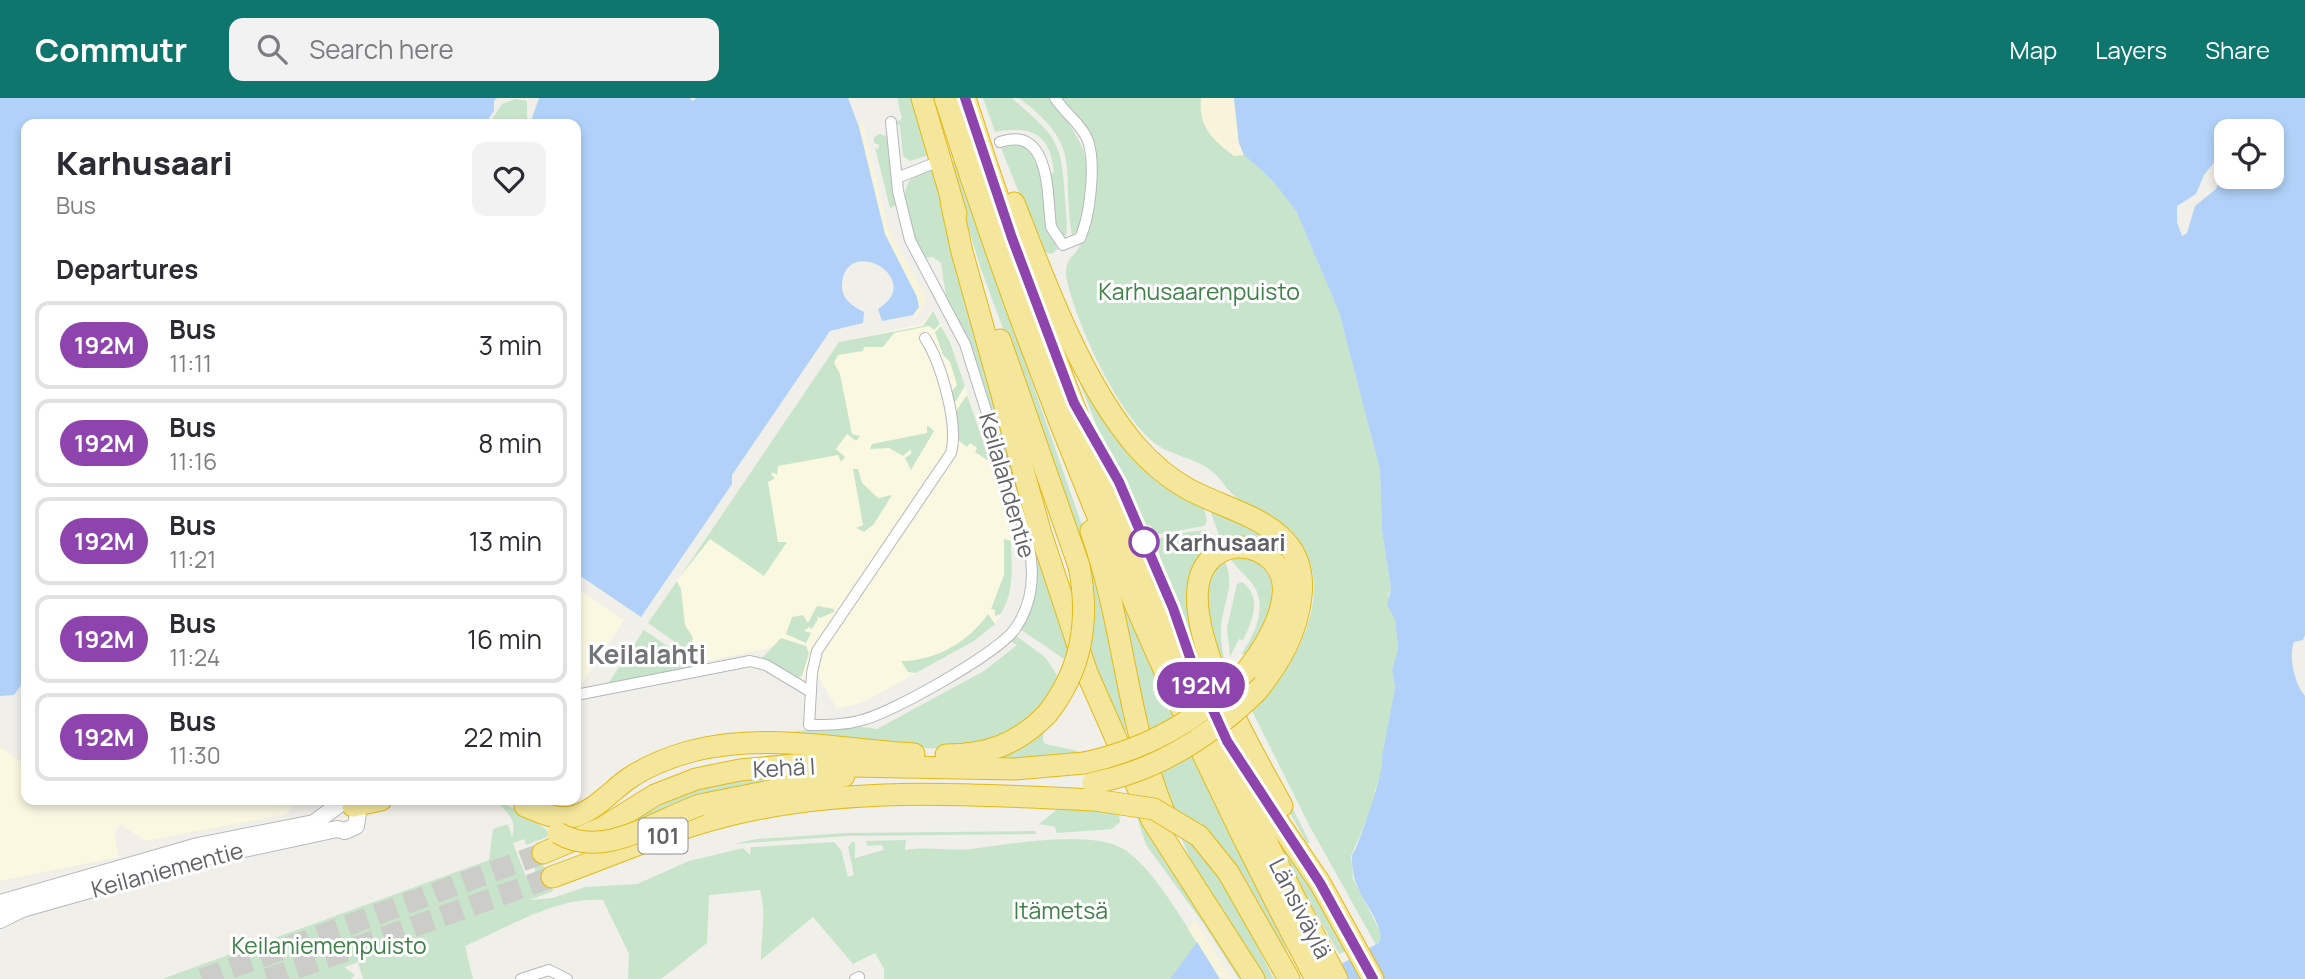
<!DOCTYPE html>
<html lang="en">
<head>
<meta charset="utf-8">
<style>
  body { margin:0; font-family:Manrope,sans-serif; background:#f2f2f3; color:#2b2b33; height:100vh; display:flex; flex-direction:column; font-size:26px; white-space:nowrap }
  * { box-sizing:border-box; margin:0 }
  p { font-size:23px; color:#7c7c81 }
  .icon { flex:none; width:38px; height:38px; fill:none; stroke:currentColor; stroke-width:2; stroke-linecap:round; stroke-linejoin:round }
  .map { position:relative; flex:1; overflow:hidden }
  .panel { position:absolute; left:21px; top:21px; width:560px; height:686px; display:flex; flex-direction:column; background:#fff; border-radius:14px; box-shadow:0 4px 10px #0003 }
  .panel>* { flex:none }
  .badge { padding:0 14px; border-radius:23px; font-size:24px; line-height:46px }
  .controls { position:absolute; left:2214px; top:21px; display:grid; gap:14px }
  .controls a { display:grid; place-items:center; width:70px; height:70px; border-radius:14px; background:#fff; box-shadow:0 4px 10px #0003; font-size:35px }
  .map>.badge { position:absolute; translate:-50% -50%; box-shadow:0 0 0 4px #fff }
  h2 { padding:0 35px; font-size:26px; line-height:63px }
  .round { display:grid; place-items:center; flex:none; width:74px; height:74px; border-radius:14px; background:#f2f2f3 }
  .head { display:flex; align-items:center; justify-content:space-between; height:119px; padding:0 35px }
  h1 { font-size:33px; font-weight:800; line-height:52px }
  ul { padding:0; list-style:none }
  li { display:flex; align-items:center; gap:21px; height:88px; margin:0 14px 10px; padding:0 21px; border:4px solid #e1e1e2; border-radius:14px }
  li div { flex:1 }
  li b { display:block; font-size:26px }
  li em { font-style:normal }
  li .badge { min-width:77px; font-weight:700; text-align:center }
  header { display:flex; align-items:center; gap:42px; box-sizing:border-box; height:98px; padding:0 35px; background:#0f766e; color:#fff }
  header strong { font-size:33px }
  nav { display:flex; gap:38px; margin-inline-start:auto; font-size:24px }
  .search { width:490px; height:63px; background:#f2f2f3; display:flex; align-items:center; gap:18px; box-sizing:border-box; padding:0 24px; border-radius:14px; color:#7c7c81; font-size:26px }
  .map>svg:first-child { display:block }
  .commercial { fill:#fbf8e2 }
  .green { fill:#c8e5cb }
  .sand { fill:#f8f4dc }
  .water { fill:#b1d1f8; fill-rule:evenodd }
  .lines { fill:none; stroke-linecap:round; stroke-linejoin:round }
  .street-tunnel { stroke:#ccccc8; stroke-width:10; stroke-dasharray:10 5; stroke-linecap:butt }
  .highway-tunnel { stroke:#ccccc8; stroke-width:21; stroke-dasharray:21 10; stroke-linecap:butt }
  .street-casing { stroke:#b5b7bb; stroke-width:12 }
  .secondary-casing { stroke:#b7b9be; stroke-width:18 }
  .highway-casing { stroke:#e4b915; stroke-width:23 }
  .street { stroke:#fff; stroke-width:10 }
  .secondary { stroke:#fff; stroke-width:16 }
  .highway { stroke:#f4e79c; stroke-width:21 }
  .highway-bridge-casing { stroke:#e4b915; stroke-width:23; stroke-linecap:butt }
  .highway-bridge { stroke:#f4e79c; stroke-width:21 }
  .line-casing { stroke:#fff; stroke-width:16 }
  .line { stroke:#8e44ad; stroke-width:10 }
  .stop-dot { fill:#fff; stroke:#8e44ad; stroke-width:3.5 }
  .labels { text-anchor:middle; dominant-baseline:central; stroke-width:6; stroke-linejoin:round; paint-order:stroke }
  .shield { fill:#fff; stroke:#909195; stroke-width:2 }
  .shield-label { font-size:21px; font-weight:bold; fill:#606267 }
  .park-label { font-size:23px; fill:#3d8147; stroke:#fff }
  .street-label { font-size:23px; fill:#606267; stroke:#fff }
  .stop-label { font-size:23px; font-weight:bold; fill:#606267; stroke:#fff; text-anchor:start }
  .quarter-label { font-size:26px; font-weight:bold; fill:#717479; stroke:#fff }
</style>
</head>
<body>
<header>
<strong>Commutr</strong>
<div class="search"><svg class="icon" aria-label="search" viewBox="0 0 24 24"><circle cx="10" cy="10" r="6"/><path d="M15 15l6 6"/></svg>Search here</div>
<nav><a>Map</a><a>Layers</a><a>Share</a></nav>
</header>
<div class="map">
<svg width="2305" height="881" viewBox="0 0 2305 881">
  <rect width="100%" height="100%" fill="#f0efe9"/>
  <g class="commercial">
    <polygon points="932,212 951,244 1012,438 1012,487 1000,520 974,543 864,604 837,611 817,576 803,583 784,547 703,564 648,525 839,244 922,226"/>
    <polygon points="576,490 624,522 581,587 576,588"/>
    <polygon points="0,649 26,667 26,702 296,702 286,716 146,743 120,726 114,735 119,759 0,783"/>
  </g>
  <g class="green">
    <polygon points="897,0 913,0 929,57 910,63 903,58 900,28 895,24 902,21"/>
    <path d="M 983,0 L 1012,0 C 1055,39 1062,40 1065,101 C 1066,113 1068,127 1066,139 C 1051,130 1052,94 1050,76 L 1054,74 C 1050,35 1031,27 995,34 Z"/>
    <path d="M 1019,0 L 1234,0 L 1244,57 L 1272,82 L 1296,113 L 1339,214 L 1380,372 L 1382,433 L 1391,491 L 1388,497 L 1395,521 L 1398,551 L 1392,572 L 1395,589 L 1382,658 L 1385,665 L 1375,692 L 1374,704 L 1351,758 L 1353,781 L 1380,833 L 1381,840 L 1376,847 L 1309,727 L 1252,613 C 1295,571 1342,489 1293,435 C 1278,418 1259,413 1240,402 C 1226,394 1221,377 1206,369 C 1188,358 1165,356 1150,341 C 1115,309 1078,229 1067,183 C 1062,156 1078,161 1082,141 C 1089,110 1089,77 1092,46 L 1065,20 C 1072,31 1083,46 1085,59 C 1089,78 1090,126 1072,137 C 1061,68 1084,49 1019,0 Z"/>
    <polygon points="515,1 527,3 527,26 489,26 502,6"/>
    <polygon points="880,36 888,39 895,108 890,110 875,49 878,51 879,47 874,45 874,39"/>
    <path d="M 1019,46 C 1051,63 1041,120 1058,151 L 1052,156 L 1043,154 L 1039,145 L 1001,50 Z"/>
    <polygon points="955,63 1100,479 1130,631 1118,635 1086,559 1091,538 1019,274 981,171 949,66"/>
    <path d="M 933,71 L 1081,586 L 1079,587 L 1064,561 L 1020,531 L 1033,447 L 971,251 L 946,198 L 941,165 L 933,159 L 924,160 C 914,140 895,100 911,81 Z"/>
    <polygon points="933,213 940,226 934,232 929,228 894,235 883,249 864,249 863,253 838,257 834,265 840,276 852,336 860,338 856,343 847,336 836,351 845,359 841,364 838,357 778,368 777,377 773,374 771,377 775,380 768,384 778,444 787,444 764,478 710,441 679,480 839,244 923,228"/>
    <polygon points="941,228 950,244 965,288 956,303 954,303 951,294 957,287 950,264 943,257 935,234"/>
    <polygon points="1063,242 1091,292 1203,406 1207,423 1204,428 1154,437 1151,428 1146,427 1103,344"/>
    <polygon points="967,297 989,361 987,362 975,354 977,350 970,345 967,349 958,342 954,316"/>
    <polygon points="927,327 934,333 911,372 905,360 911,356 911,351 903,358 889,350 870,351 872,346 927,335"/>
    <polygon points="853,371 858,371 862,385 878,400 892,397 874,426 864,434 856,430 863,427"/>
    <polygon points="1209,409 1247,423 1284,450 1288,477 1222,446"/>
    <polygon points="1206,432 1217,448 1206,456 1209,580 1204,582 1164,475 1156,442 1170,436"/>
    <path d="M 1004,441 L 1011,443 C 1012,470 1015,491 1001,516 L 995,518 L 995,512 L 991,511 L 1004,477 Z"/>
    <polygon points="1104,456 1280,834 1294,872 1205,755 1232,799 1274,881 1263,881 1191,762 1156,684"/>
    <path d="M 1229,459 L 1252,459 C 1257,464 1268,470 1272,477 C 1284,504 1260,537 1247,559 L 1242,555 C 1256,534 1269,506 1251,484 C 1244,475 1235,469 1229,459 Z"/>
    <path d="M 1224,462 C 1236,484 1224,503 1221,527 C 1220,540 1222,552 1225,565 L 1222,569 L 1310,745 L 1307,745 C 1280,696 1162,502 1224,462 Z"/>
    <polygon points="677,483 681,491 685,527 693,540 691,545 699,554 696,559 648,525"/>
    <path d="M 1242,484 C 1263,499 1252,524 1243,542 L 1239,541 L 1230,559 L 1227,530 L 1237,486 Z"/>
    <polygon points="817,508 834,511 834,514 820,520 816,518 818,521 812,531 809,529 804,533 811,535 806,545 786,536 792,519 803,517 808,525"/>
    <path d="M 988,516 L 995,526 L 974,543 L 916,575 L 908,574 L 901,563 C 936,563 968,544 988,516 Z"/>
    <polygon points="644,532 698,569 607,587"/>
    <path d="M 1015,537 L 1046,560 L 1060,582 C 1046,602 1032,625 1009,637 C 962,662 850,645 796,639 L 796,633 L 862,629 L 877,631 L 984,573 L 1017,547 L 1010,543 Z"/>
    <polygon points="781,540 806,548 809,555 802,578 794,581 762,560"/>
    <polygon points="1044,630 1043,642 1045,646 1078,653 1080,657 983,663"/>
    <path d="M 792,675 L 795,679 L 627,727 C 689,688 722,683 792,675 Z"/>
    <polygon points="1255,697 1349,852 1339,856 1290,769"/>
    <path d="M 496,702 L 530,719 L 553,737 L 526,747 L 524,741 L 513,745 L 526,779 L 536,775 L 527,751 L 536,748 L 553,793 L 530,802 L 553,800 L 585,789 L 637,786 L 689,763 L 743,750 L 750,757 L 751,749 L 755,749 L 834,744 L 841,752 L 848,779 L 854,777 L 848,749 L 852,744 L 855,744 L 855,760 L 884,752 L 882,747 L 867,748 L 866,743 L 906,742 L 905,752 C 926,748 948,753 970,751 C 1009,747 1096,729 1128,754 C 1157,777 1177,814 1197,844 L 1183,864 L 1193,881 L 884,881 L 884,871 L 875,855 L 853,866 L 813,819 L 761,862 C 761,834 767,821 760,792 L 709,797 L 707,845 L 661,881 L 628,881 L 629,856 L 603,802 C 557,798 507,830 465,848 L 473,881 L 363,881 L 358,864 L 344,869 L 355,877 L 351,881 L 162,881 L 489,762 L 493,731 L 508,726 L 512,739 C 518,719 505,714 496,702 Z"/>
    <polygon points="1060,709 1095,710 1119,716 1120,724 1112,731 1057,735 1055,729 1039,726"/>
    <polygon points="1134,710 1244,881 1239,881 1203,825 1146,747"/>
    <polygon points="1035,733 1037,736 846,738 733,746 757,741 846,735"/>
  </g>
  <g class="sand">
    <path d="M 1201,0 L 1234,0 L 1239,45 L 1244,57 L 1234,58 C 1213,42 1198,29 1201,0 Z"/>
    <polygon points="863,25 888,129 927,202 916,220 913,217 919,209 885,136 856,26"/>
    <polygon points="1195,823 1232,881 1220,881 1188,831"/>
  </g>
  <g class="water">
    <polygon points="0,0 497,0 494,3 494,13 485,26 26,26 26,580 14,597 0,598"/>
    <path d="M 539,0 L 690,0 L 692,3 L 697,0 L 848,0 L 859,29 L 885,136 L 917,199 L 919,209 L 913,217 L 882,223 L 878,211 C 927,181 846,135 842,186 C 841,201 852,208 864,214 L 863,225 L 830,233 L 732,377 L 732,386 L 641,519 L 576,475 L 576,26 L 530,26 Z"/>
    <path d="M 1234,0 L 2305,0 L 2305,537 L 2303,542 L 2294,544 C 2288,558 2295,587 2305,598 L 2305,881 L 1315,881 L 1378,845 L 1381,840 C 1377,810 1351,797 1352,760 C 1352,754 1354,755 1356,750 C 1362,735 1386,669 1382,658 L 1395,589 L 1392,572 L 1398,551 L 1395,521 L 1387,507 L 1391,491 L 1382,433 L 1380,372 L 1339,214 L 1296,113 L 1272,82 L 1244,57 L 1239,45 ZM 2226,33 L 2272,33 L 2272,79 L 2226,79 L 2226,68 L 2216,91 L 2195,108 L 2187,135 L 2182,138 L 2177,124 L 2177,108 L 2196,96 L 2204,77 L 2226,49 Z"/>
    <polygon points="1197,844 1220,881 1170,881"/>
  </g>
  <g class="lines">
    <polyline class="street-tunnel" points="938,64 1000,44"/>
    <g class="highway-tunnel">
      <polyline points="202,881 543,755"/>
      <polyline points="267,881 552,779"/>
    </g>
    <defs>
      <g id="street">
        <path d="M 891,24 L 898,93 L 910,142 L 965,246 L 1029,448 C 1035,477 1032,507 1015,531 C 998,555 892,615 862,622 C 845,627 826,627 809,627 L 812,575 L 817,553 L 951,355 C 959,326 941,265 925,240"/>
        <path d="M 1000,44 C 1051,27 1047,97 1051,129 L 1063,147 L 1080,140 C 1090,119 1096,66 1088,43 C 1083,28 1064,14 1055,0"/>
        <polyline points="897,80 932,66"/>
        <polyline points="576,597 750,563 766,567 811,594"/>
        <polyline points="521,881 549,872 567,881"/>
        <polyline points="855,881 859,879"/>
      </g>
      <polyline id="secondary" points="0,805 198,748 314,725 341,705 349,705 358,715 356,728 345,733 337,731 202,760 22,811 0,822"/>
      <g id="highway">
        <polyline points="922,0 956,116"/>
        <path d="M 945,0 C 1042,303 1166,600 1316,881"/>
        <path d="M 965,0 C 1062,304 1187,600 1337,881"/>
        <polyline points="951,103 962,154 1041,436 1087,575 1152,722 1254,881"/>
        <path d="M 1014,105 C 1045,184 1080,281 1135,347 C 1150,364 1168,380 1188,391 C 1236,417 1309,426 1301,498 C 1297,535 1280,564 1257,593"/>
        <polyline points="1000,242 1079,468"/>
        <path d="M 1091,433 C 1125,529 1126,624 1166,719"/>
        <path d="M 1247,572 C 1270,543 1310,477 1258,453 C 1243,446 1226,448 1213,459 C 1160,503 1257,661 1282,708"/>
        <path d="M 946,657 C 988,657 1018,646 1047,616"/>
        <polyline points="1249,681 1320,785 1373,881"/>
        <polyline points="700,707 844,678"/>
        <polyline points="353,708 381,702"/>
        <path d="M 525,708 C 539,714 556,722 571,719 C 593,715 611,693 628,681 C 647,668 670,659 692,653 C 766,634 839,652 914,656"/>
        <polyline points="1199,738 1228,774 1289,881"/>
        <polyline points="543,755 602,730 655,697 696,681 740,672 793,667 1015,671 1084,665"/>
        <path d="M 552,779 C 616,756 680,727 747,713 C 864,688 978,697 1095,702"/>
      </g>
    </defs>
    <use href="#street" class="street-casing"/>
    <use href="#secondary" class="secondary-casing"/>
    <use href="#highway" class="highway-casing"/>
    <use href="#street" class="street"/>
    <use href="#secondary" class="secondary"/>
    <use href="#highway" class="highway"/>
    <defs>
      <g id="highway-bridge">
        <path d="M 1047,616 C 1082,572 1090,522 1079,468"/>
        <path d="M 1084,665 C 1149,651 1202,621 1247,572"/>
        <path d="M 1093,685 C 1157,673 1211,638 1257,593"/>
        <polyline points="1095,702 1154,711 1199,738"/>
        <path d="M 558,735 C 604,762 654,723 700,707"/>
      </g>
    </defs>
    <use href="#highway-bridge" class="highway-bridge-casing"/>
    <use href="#highway-bridge" class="highway-bridge"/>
  </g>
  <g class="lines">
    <defs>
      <polyline id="line" points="965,0 1012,140 1074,305 1119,384 1173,510 1193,568 1227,643 1320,785 1373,881"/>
    </defs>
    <use href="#line" class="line-casing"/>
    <use href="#line" class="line"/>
  </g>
  <circle class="stop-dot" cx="1144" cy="444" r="14"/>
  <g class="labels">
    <rect class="shield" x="638.5" y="720.5" width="49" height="35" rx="5"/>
    <g class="shield-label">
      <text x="663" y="738">101</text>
    </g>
    <g class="park-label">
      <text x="1199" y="193">Karhusaarenpuisto</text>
      <text x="1061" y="812">Itämetsä</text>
      <text x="329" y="847">Keilaniemenpuisto</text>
    </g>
    <g class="street-label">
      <text transform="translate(1008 387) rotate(74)">Keilalahdentie</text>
      <text transform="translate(784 669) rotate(-3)">Kehä I</text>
      <text transform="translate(167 771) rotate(-15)">Keilaniementie</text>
      <text transform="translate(1301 810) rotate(63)">Länsiväylä</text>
    </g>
    <g class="stop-label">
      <text x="1165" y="444">Karhusaari</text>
    </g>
    <g class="quarter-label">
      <text x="647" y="556">Keilalahti</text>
    </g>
  </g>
</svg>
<div class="controls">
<a><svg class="icon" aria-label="locate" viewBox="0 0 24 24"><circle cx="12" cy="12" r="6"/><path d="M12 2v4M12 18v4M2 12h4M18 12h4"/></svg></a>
</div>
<b class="badge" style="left:1201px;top:587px;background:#8e44ad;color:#fff">192M</b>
<section class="panel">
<div class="head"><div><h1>Karhusaari</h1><p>Bus</p></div><a class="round"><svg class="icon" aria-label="heart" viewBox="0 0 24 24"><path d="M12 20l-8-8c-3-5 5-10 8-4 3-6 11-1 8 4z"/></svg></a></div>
<h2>Departures</h2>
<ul>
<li><span class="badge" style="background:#8e44ad;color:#fff">192M</span><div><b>Bus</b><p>11:11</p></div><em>3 min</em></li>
<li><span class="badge" style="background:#8e44ad;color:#fff">192M</span><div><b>Bus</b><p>11:16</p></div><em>8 min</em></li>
<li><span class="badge" style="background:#8e44ad;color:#fff">192M</span><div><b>Bus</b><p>11:21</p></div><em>13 min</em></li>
<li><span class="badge" style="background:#8e44ad;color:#fff">192M</span><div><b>Bus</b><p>11:24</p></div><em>16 min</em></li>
<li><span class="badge" style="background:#8e44ad;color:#fff">192M</span><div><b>Bus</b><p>11:30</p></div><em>22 min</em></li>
</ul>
</section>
</div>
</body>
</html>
